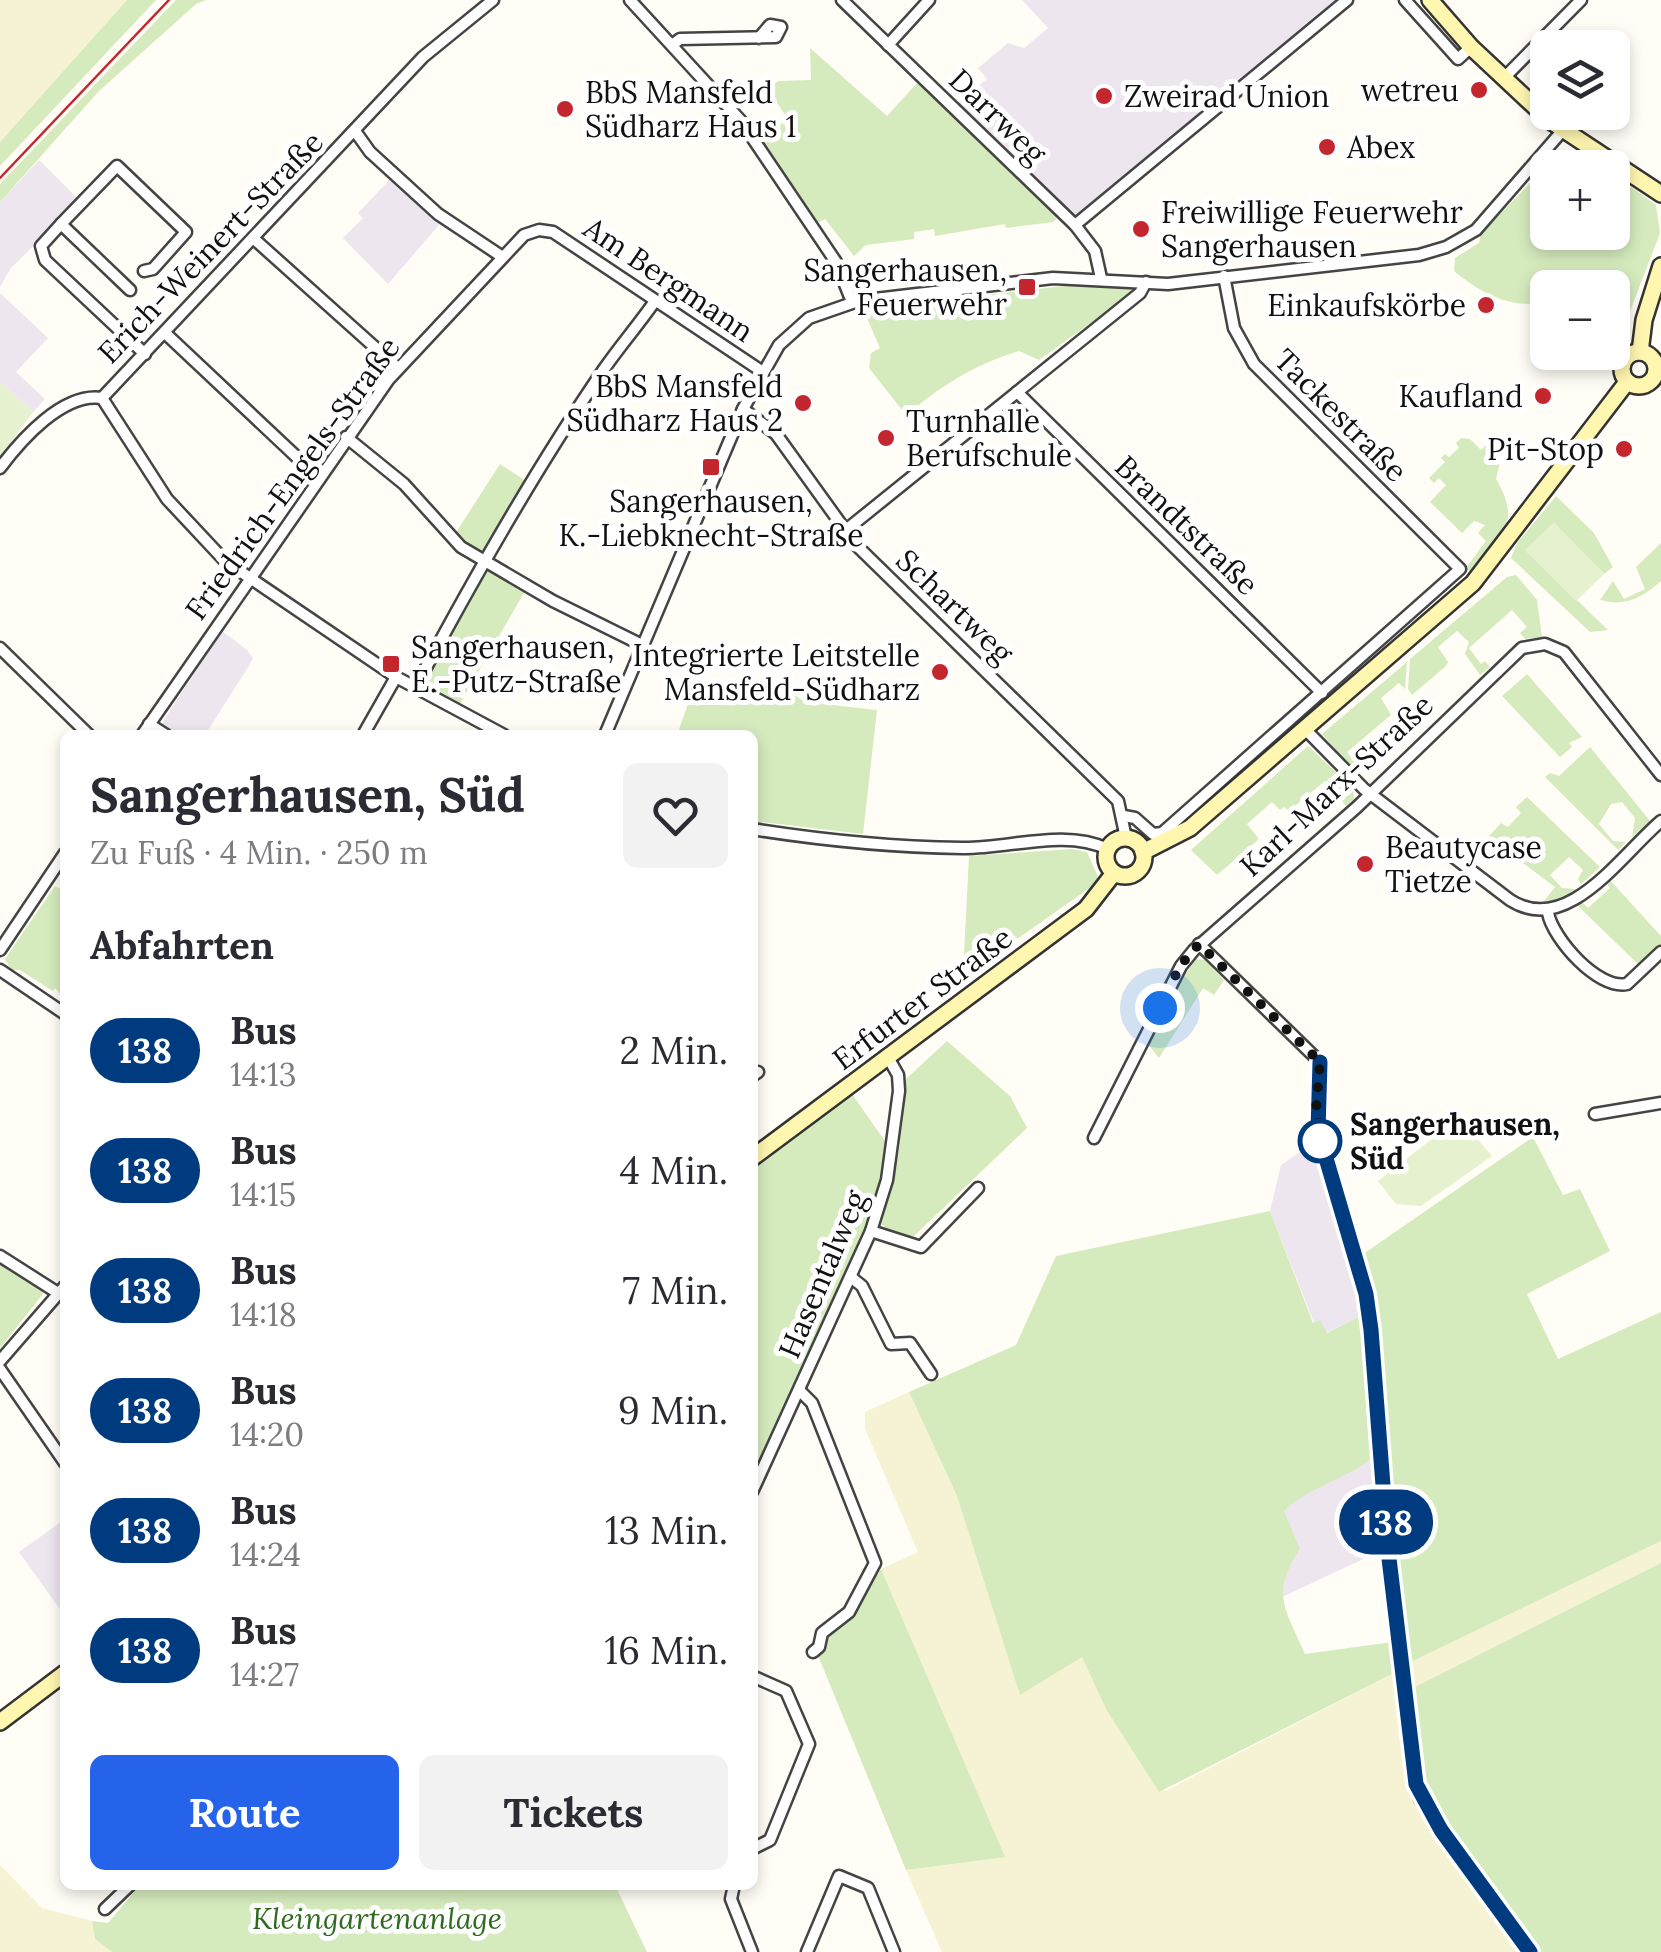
<!DOCTYPE html>
<html lang="de">
<head>
<meta charset="utf-8">
<style>
  body { margin:0; font-family:Lora,serif; background:#f2f2f3; color:#2b2b33; height:100vh; display:flex; flex-direction:column; font-size:38px; white-space:nowrap }
  * { box-sizing:border-box; margin:0 }
  p { font-size:32px; color:#7c7c81 }
  .icon { flex:none; width:55px; height:55px; fill:none; stroke:currentColor; stroke-width:2; stroke-linecap:round; stroke-linejoin:round }
  .map { position:relative; flex:1; overflow:hidden }
  .drawer { position:absolute; left:60px; top:730px; width:698px; height:1160px; display:flex; flex-direction:column; background:#fff; border-radius:15px; box-shadow:0 5px 15px #0003 }
  .drawer>* { flex:none }
  .badge { padding:0 20px; border-radius:32px; font-size:35px; line-height:65px }
  .buttons { position:absolute; left:1530px; top:30px; display:grid; gap:20px }
  .buttons a { display:grid; place-items:center; width:100px; height:100px; border-radius:15px; background:#fff; box-shadow:0 5px 15px #0003; font-size:50px }
  .you { position:absolute; width:50px; height:50px; margin:-25px; border:8px solid #fff; border-radius:50%; background:#1a73e8; box-shadow:0 0 0 15px #1a73e833 }
  .map>.badge { position:absolute; translate:-50% -50%; box-shadow:0 0 0 5px #fff }
  h2 { padding:0 30px; font-size:38px; line-height:90px }
  .round { display:grid; place-items:center; flex:none; width:105px; height:105px; border-radius:15px; background:#f2f2f3 }
  .head { display:flex; align-items:center; justify-content:space-between; height:170px; padding:0 30px }
  h1 { font-size:48px; font-weight:700; line-height:75px }
  .primary-button { display:flex; gap:20px; margin-top:auto; padding:20px 30px }
  .primary-button a { flex:1; height:115px; border-radius:15px; background:#2563eb; color:#fff; font-size:40px; font-weight:700; line-height:115px; text-align:center }
  .primary-button a+a { background:#f2f2f3; color:#2b2b33 }
  ul { padding:0; list-style:none }
  li { display:flex; align-items:center; gap:30px; height:120px; padding:0 30px }
  li div { flex:1 }
  li b { display:block; font-size:38px }
  li em { font-style:normal }
  li .badge { min-width:110px; font-weight:700; text-align:center }
  .map>svg:first-child { display:block }
  .industrial { fill:#eee6ef }
  .farmland { fill:#f6f3d4 }
  .green { fill:#d5ebbd }
  .pitch { fill:#e6f2cf }
  .lines { fill:none; stroke-linecap:round; stroke-linejoin:round }
  .minor-casing { stroke:#444; stroke-width:15 }
  .secondary-casing { stroke:#333; stroke-width:20 }
  .minor { stroke:#fff; stroke-width:10 }
  .secondary { stroke:#fff6b0; stroke-width:15 }
  .rail { stroke:#c4262e; stroke-width:2.5 }
  .line-casing { stroke:#fff; stroke-width:22 }
  .line { stroke:#003b80; stroke-width:15 }
  .walk { stroke:#111; stroke-width:10; stroke-dasharray:0 18 }
  .poi-dot { fill:#c4262e; stroke:#fff; stroke-width:4 }
  .stop-dot { fill:#fff; stroke:#003b80; stroke-width:5 }
  .labels { text-anchor:middle; dominant-baseline:central; stroke-width:10; stroke-linejoin:round; paint-order:stroke }
  .poi-label { font-size:30px; fill:#111; stroke:#fff; text-anchor:end }
  .street-label { font-size:30px; fill:#111; stroke:#fff }
  .stop-label { font-size:30px; font-weight:bold; fill:#111; stroke:#fff; text-anchor:start }
  .park-label { font-size:30px; font-style:italic; fill:#2f6b1f; stroke:#fff }
</style>
</head>
<body>
<div class="map">
<svg width="1661" height="1952" viewBox="0 0 1661 1952">
  <rect width="100%" height="100%" fill="#fffdf5"/>
  <g class="industrial">
    <polygon points="1022,0 1339,0 1073,217 955,105 987,79 978,68 1008,43 1024,48 1048,28"/>
    <polygon points="39,160 79,200 11,268 0,287 0,202"/>
    <polygon points="394,175 445,218 388,284 343,238 363,218 358,213"/>
    <polygon points="0,293 48,338 16,372 45,399 33,412 0,382"/>
    <polygon points="222,631 246,649 253,658 250,664 205,735 177,735 162,723"/>
    <polygon points="1315,1142 1362,1293 1364,1314 1326,1333 1314,1323 1270,1211 1281,1165"/>
    <polygon points="1378,1456 1383,1550 1280,1598 1284,1573 1300,1549 1283,1512 1299,1496"/>
    <polygon points="65,1519 65,1604 59,1608 19,1552"/>
  </g>
  <g class="farmland">
    <polygon points="0,0 127,0 0,142"/>
    <polygon points="909,1392 957,1496 1020,1694 1082,1656 1106,1709 1165,1791 1396,1672 1413,1800 1521,1952 942,1952 906,1870 1004,1856 881,1569 918,1552 865,1429 865,1412"/>
    <polygon points="1661,1541 1661,1563 1414,1690 1411,1662"/>
    <polygon points="0,1865 42,1908 92,1921 96,1939 112,1952 0,1952"/>
  </g>
  <g class="green">
    <polygon points="127,0 156,0 0,166 0,142"/>
    <polygon points="176,0 206,0 196,4 99,91 0,202 0,184"/>
    <polygon points="810,48 887,116 919,81 1059,216 1053,222 1006,228 1005,224 935,236 934,229 914,232 914,239 866,245 854,256 825,219 818,223 761,138 788,119 768,90 778,81 811,80"/>
    <path d="M 1561,151 L 1576,151 L 1602,167 L 1548,168 L 1548,232 L 1612,232 L 1613,174 L 1656,205 L 1660,233 L 1624,327 L 1630,332 L 1626,338 L 1615,330 L 1620,325 L 1613,317 L 1612,288 L 1587,287 L 1584,283 L 1548,288 L 1547,302 C 1511,310 1481,293 1454,271 L 1455,258 L 1479,243 L 1481,234 Z"/>
    <path d="M 1073,285 L 1138,289 L 1039,360 L 1019,351 C 973,365 943,385 906,415 L 869,368 L 871,353 L 880,348 L 863,309 Z"/>
    <path d="M 1461,438 L 1470,439 L 1481,450 L 1487,444 L 1501,458 L 1496,479 C 1523,525 1500,535 1471,573 L 1466,568 L 1486,541 L 1478,533 L 1485,525 L 1474,521 L 1462,533 L 1430,502 L 1446,485 L 1439,478 L 1434,483 L 1429,478 L 1445,462 L 1441,458 L 1445,454 L 1449,457 L 1459,448 L 1456,443 Z"/>
    <polygon points="500,464 526,481 481,553 455,534"/>
    <polygon points="1556,496 1594,533 1613,567 1604,574 1554,523 1526,551 1608,630 1590,632 1511,558 1517,543"/>
    <path d="M 1661,543 L 1661,581 C 1642,598 1625,607 1600,600 L 1613,581 L 1624,599 L 1645,589 L 1636,567 Z"/>
    <polygon points="486,569 525,591 466,693 460,690 457,695 463,699 460,704 425,682"/>
    <polygon points="1516,575 1537,600 1542,637 1525,639 1520,633 1527,627 1512,610 1469,648 1481,664 1485,661 1490,667 1480,675 1465,654 1469,642 1457,631 1438,647 1448,662 1446,666 1412,695 1408,689 1410,659 1507,577"/>
    <polygon points="1407,662 1405,689 1399,683 1381,698 1391,715 1347,752 1358,767 1354,771 1322,734"/>
    <polygon points="1527,674 1582,737 1569,743 1572,747 1560,757 1502,696"/>
    <polygon points="695,684 741,703 749,687 770,695 793,694 805,702 877,710 863,834 753,821 752,735 677,735"/>
    <polygon points="1308,746 1353,788 1354,799 1346,806 1325,781 1289,811 1284,807 1280,810 1272,802 1247,824 1259,839 1217,875 1191,850"/>
    <polygon points="1590,747 1650,821 1632,837 1635,818 1622,802 1611,804 1599,824 1613,841 1626,842 1618,850 1545,777 1550,773 1559,776"/>
    <polygon points="1527,797 1600,867 1581,884 1578,879 1583,870 1569,857 1550,875 1562,888 1576,889 1569,896 1563,893 1568,897 1541,905 1555,887 1488,837 1501,823 1508,827 1521,813 1516,807"/>
    <polygon points="1072,849 1087,852 1098,877 1091,887 977,967 964,955 969,856"/>
    <polygon points="1608,878 1661,936 1661,949 1641,967 1578,906 1582,902 1588,908 1610,888 1605,881"/>
    <polygon points="55,886 65,892 65,999 55,988 53,991 20,970 11,970 5,959"/>
    <polygon points="1196,959 1205,960 1224,980 1214,995 1203,988 1159,1058 1148,1044 1165,1004"/>
    <polygon points="947,1041 1010,1096 1027,1128 914,1236 896,1236 881,1224 899,1150 906,1079"/>
    <polygon points="852,1094 887,1144 878,1196 753,1479 753,1168"/>
    <path d="M 1533,1137 L 1563,1195 L 1580,1189 L 1610,1251 L 1527,1294 L 1558,1359 L 1661,1312 L 1661,1541 L 1411,1662 L 1387,1442 C 1365,1476 1313,1482 1284,1511 L 1300,1549 C 1270,1594 1285,1608 1305,1654 L 1392,1642 L 1396,1672 L 1159,1792 L 1106,1709 L 1082,1657 L 1020,1695 L 957,1496 L 909,1392 L 1016,1345 L 1056,1256 L 1270,1211 L 1313,1323 L 1320,1320 L 1327,1333 L 1364,1314 L 1353,1261 Z"/>
    <polygon points="0,1263 41,1287 43,1294 0,1348"/>
    <polygon points="1661,1563 1661,1952 1521,1952 1413,1800 1399,1695"/>
    <polygon points="881,1569 1005,1857 906,1870 817,1653 822,1638 850,1615"/>
    <polygon points="140,1885 615,1885 647,1952 112,1952 95,1939 92,1921 108,1923"/>
  </g>
  <g class="pitch">
    <polygon points="0,382 33,412 0,457"/>
    <polygon points="1554,522 1604,574 1576,601 1525,550"/>
    <polygon points="1459,1118 1492,1156 1421,1206 1396,1204 1378,1181"/>
  </g>
  <g class="lines">
    <defs>
      <g id="minor">
        <polyline points="630,0 741,121 836,262 852,302"/>
        <polyline points="842,0 1075,225 1095,251 1101,278"/>
        <polyline points="1405,0 1458,59 1471,47"/>
        <polyline points="672,45 680,39 776,37 781,27 770,25 759,38"/>
        <polyline points="888,45 929,0"/>
        <polyline points="1503,79 1581,0"/>
        <polyline points="355,131 370,152 438,214 501,256"/>
        <polyline points="61,224 117,166 186,232 153,269 144,271"/>
        <polyline points="1075,225 1347,0"/>
        <polyline points="253,238 398,368"/>
        <polyline points="130,290 61,224 41,246 45,260 145,354"/>
        <polyline points="165,333 318,477"/>
        <polyline points="1017,392 1322,693"/>
        <polyline points="102,398 423,57 493,0"/>
        <polyline points="102,398 167,499 225,561 396,677 504,735"/>
        <polyline points="743,409 776,434 856,545 1118,801 1126,838"/>
        <polyline points="346,437 404,484 461,547 553,601 642,645"/>
        <path d="M 0,468 C 21,440 63,392 102,398"/>
        <polyline points="846,530 1140,293 1146,282"/>
        <polyline points="0,648 89,735"/>
        <path d="M 415,688 C 473,579 534,471 604,369 C 620,346 639,324 655,301"/>
        <polyline points="149,724 166,735"/>
        <path d="M 1305,729 L 1364,789 L 1510,900 C 1567,937 1620,856 1661,821"/>
        <polyline points="142,735 389,379 524,235 539,230 553,232 763,372"/>
        <polyline points="363,735 396,677"/>
        <polyline points="605,735 743,409 779,345 809,318 858,301 1053,278 1168,284 1419,255 1446,247 1476,230 1563,130"/>
        <polyline points="1124,816 1135,818 1153,834 1162,833 1460,569 1254,364 1234,328 1224,276"/>
        <path d="M 752,829 C 821,840 892,847 962,848 C 1009,849 1064,828 1108,849"/>
        <path d="M 1548,913 C 1553,939 1598,990 1627,984 L 1661,952"/>
        <polyline points="1199,944 1320,1062 1318,1131 1366,1294 1388,1550 1416,1784 1420,1799 1530,1952"/>
        <polyline points="0,950 65,853"/>
        <polyline points="0,970 65,1014"/>
        <polyline points="752,1076 758,1072"/>
        <polyline points="1595,1114 1661,1103"/>
        <polyline points="1094,1138 1181,966 1194,950 1357,807 1522,648 1545,644 1564,652 1661,775"/>
        <polyline points="871,1231 921,1247 978,1188"/>
        <polyline points="0,1256 58,1293"/>
        <polyline points="852,1278 862,1286 891,1344 910,1343 931,1374"/>
        <polyline points="0,1361 65,1286"/>
        <polyline points="0,1369 65,1463"/>
        <polyline points="800,1391 812,1403 875,1563 849,1612 822,1633 819,1647 813,1652"/>
        <polyline points="752,1492 871,1231 887,1180 899,1091 898,1075 889,1059"/>
        <polyline points="752,1676 786,1691 809,1744 770,1840 752,1849"/>
        <polyline points="734,1885 731,1899 752,1952"/>
        <polyline points="105,1909 130,1885"/>
        <polyline points="807,1952 839,1876 868,1888 894,1952"/>
      </g>
      <g id="secondary">
        <polyline points="1430,0 1471,47 1549,120 1661,194"/>
        <circle cx="1639" cy="369" r="17"/>
        <polyline points="1640,352 1644,320 1661,266"/>
        <circle cx="1125" cy="857" r="19"/>
        <polyline points="1143,852 1190,828 1473,583 1627,382"/>
        <polyline points="752,1158 1086,909 1114,873"/>
        <polyline points="0,1722 65,1673"/>
      </g>
    </defs>
    <use href="#minor" class="minor-casing"/>
    <use href="#secondary" class="secondary-casing"/>
    <use href="#minor" class="minor"/>
    <use href="#secondary" class="secondary"/>
    <polyline class="rail" points="0,178 169,0"/>
  </g>
  <g class="lines">
    <defs>
      <polyline id="line" points="1320,1062 1318,1131 1366,1294 1371,1330 1388,1550 1416,1784 1441,1830 1530,1952"/>
    </defs>
    <use href="#line" class="line-casing"/>
    <use href="#line" class="line"/>
    <polyline class="walk" points="1160,1008 1180,966 1199,944 1320,1062 1316,1110 1320,1141"/>
  </g>
  <g class="poi-dot">
    <circle cx="1479" cy="90" r="10"/>
    <circle cx="1104" cy="96" r="10"/>
    <circle cx="565" cy="109" r="10"/>
    <circle cx="1327" cy="147" r="10"/>
    <circle cx="1141" cy="229" r="10"/>
    <rect x="1017" y="277" width="20" height="20" rx="5"/>
    <circle cx="1486" cy="305" r="10"/>
    <circle cx="1543" cy="396" r="10"/>
    <circle cx="803" cy="403" r="10"/>
    <circle cx="886" cy="438" r="10"/>
    <circle cx="1624" cy="449" r="10"/>
    <rect x="701" y="457" width="20" height="20" rx="5"/>
    <rect x="381" y="654" width="20" height="20" rx="5"/>
    <circle cx="940" cy="672" r="10"/>
    <circle cx="1365" cy="864" r="10"/>
  </g>
  <circle class="stop-dot" cx="1320" cy="1141" r="20"/>
  <g class="labels">
    <g class="poi-label">
      <text x="1459" y="90">wetreu</text>
      <text x="585" y="92" text-anchor="start">BbS Mansfeld<tspan x="585" dy="34">Südharz Haus 1</tspan></text>
      <text x="1124" y="96" text-anchor="start">Zweirad Union</text>
      <text x="1347" y="147" text-anchor="start">Abex</text>
      <text x="1161" y="212" text-anchor="start">Freiwillige Feuerwehr<tspan x="1161" dy="34">Sangerhausen</tspan></text>
      <text x="1007" y="270">Sangerhausen,<tspan x="1007" dy="34">Feuerwehr</tspan></text>
      <text x="1466" y="305">Einkaufskörbe</text>
      <text x="783" y="386">BbS Mansfeld<tspan x="783" dy="34">Südharz Haus 2</tspan></text>
      <text x="1523" y="396">Kaufland</text>
      <text x="906" y="421" text-anchor="start">Turnhalle<tspan x="906" dy="34">Berufschule</tspan></text>
      <text x="1604" y="449">Pit-Stop</text>
      <text x="711" y="501" text-anchor="middle">Sangerhausen,<tspan x="711" dy="34">K.-Liebknecht-Straße</tspan></text>
      <text x="411" y="647" text-anchor="start">Sangerhausen,<tspan x="411" dy="34">E.-Putz-Straße</tspan></text>
      <text x="920" y="655">Integrierte Leitstelle<tspan x="920" dy="34">Mansfeld-Südharz</tspan></text>
      <text x="1385" y="847" text-anchor="start">Beautycase<tspan x="1385" dy="34">Tietze</tspan></text>
    </g>
    <g class="street-label">
      <text transform="translate(998 116) rotate(44)">Darrweg</text>
      <text transform="translate(210 247) rotate(-46)">Erich-Weinert-Straße</text>
      <text transform="translate(669 279) rotate(34)">Am Bergmann</text>
      <text transform="translate(1341 415) rotate(45)">Tackestraße</text>
      <text transform="translate(292 478) rotate(-54)">Friedrich-Engels-Straße</text>
      <text transform="translate(1187 525) rotate(44)">Brandtstraße</text>
      <text transform="translate(955 606) rotate(44)">Schartweg</text>
      <text transform="translate(1336 785) rotate(-43)">Karl-Marx-Straße</text>
      <text transform="translate(922 998) rotate(-37)">Erfurter Straße</text>
      <text transform="translate(822 1274) rotate(-67)">Hasentalweg</text>
    </g>
    <g class="stop-label">
      <text x="1350" y="1124">Sangerhausen,<tspan x="1350" dy="34">Süd</tspan></text>
    </g>
    <g class="park-label">
      <text x="377" y="1918">Kleingartenanlage</text>
    </g>
  </g>
</svg>
<div class="buttons">
<a><svg class="icon" aria-label="layers" viewBox="0 0 24 24"><path d="M12 4l9 5-9 5-9-5zM3 14l9 5 9-5"/></svg></a>
<a>+</a>
<a>−</a>
</div>
<div class="you" style="left:1160px;top:1008px"></div>
<b class="badge" style="left:1386px;top:1522px;background:#003b80;color:#fff">138</b>
<section class="drawer">
<div class="head"><div><h1>Sangerhausen, Süd</h1><p>Zu Fuß · 4 Min. · 250 m</p></div><a class="round"><svg class="icon" aria-label="heart" viewBox="0 0 24 24"><path d="M12 20l-8-8c-3-5 5-10 8-4 3-6 11-1 8 4z"/></svg></a></div>
<h2>Abfahrten</h2>
<ul>
<li><span class="badge" style="background:#003b80;color:#fff">138</span><div><b>Bus</b><p>14:13</p></div><em>2 Min.</em></li>
<li><span class="badge" style="background:#003b80;color:#fff">138</span><div><b>Bus</b><p>14:15</p></div><em>4 Min.</em></li>
<li><span class="badge" style="background:#003b80;color:#fff">138</span><div><b>Bus</b><p>14:18</p></div><em>7 Min.</em></li>
<li><span class="badge" style="background:#003b80;color:#fff">138</span><div><b>Bus</b><p>14:20</p></div><em>9 Min.</em></li>
<li><span class="badge" style="background:#003b80;color:#fff">138</span><div><b>Bus</b><p>14:24</p></div><em>13 Min.</em></li>
<li><span class="badge" style="background:#003b80;color:#fff">138</span><div><b>Bus</b><p>14:27</p></div><em>16 Min.</em></li>
</ul>
<div class="primary-button"><a>Route</a><a>Tickets</a></div>
</section>
</div>
</body>
</html>
